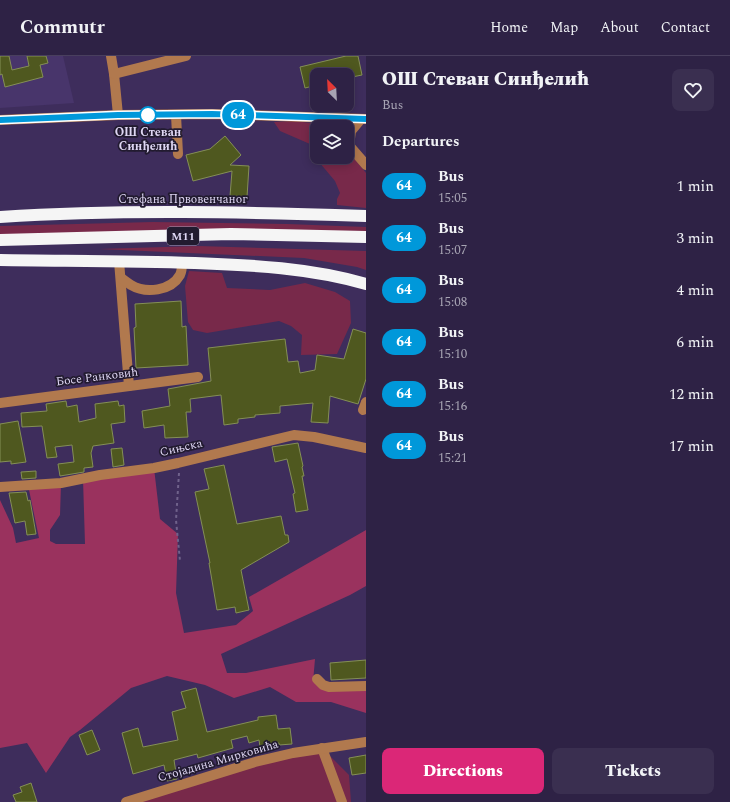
<!DOCTYPE html>
<html lang="en">
<head>
<meta charset="utf-8">
<style>
  body { margin:0; font-family:Spectral,serif; background:#3a2f50; color:#f1f3f6; height:100vh; display:flex; flex-direction:column; font-size:15px; white-space:nowrap }
  * { box-sizing:border-box; margin:0 }
  p { font-size:13px; color:#a7a4b3 }
  .icon { flex:none; width:22px; height:22px; fill:none; stroke:currentColor; stroke-width:2; stroke-linecap:round; stroke-linejoin:round }
  .map { position:relative; flex:1; overflow:hidden }
  .details { display:flex; flex-direction:column; background:#2e2245; width:364px }
  .details>* { flex:none }
  .badge { padding:0 8px; border-radius:13px; font-size:14px; line-height:26px }
  .needle { width:26px; rotate:336deg }
  .tools { position:absolute; left:310px; top:12px; display:grid; gap:8px }
  .tools a { display:grid; place-items:center; width:44px; height:44px; border-radius:8px; background:#2e2245; box-shadow:0 2px 10px #0003,0 0 0 1px #493f5e; font-size:20px }
  .map>.badge { position:absolute; translate:-50% -50%; box-shadow:0 0 0 2px #fff }
  h2 { padding:0 16px; font-size:15px; line-height:36px }
  .round { display:grid; place-items:center; flex:none; width:42px; height:42px; border-radius:8px; background:#3a2f50 }
  .overview { display:flex; align-items:center; justify-content:space-between; height:68px; padding:0 16px }
  h1 { font-size:19px; font-weight:800; line-height:30px }
  .button { display:flex; gap:8px; margin-top:auto; padding:8px 16px }
  .button a { flex:1; height:46px; border-radius:8px; background:#db2777; color:#fff; font-size:16px; font-weight:800; line-height:46px; text-align:center }
  .button a+a { background:#3a2f50; color:#f1f3f6 }
  ul { padding:0; list-style:none }
  li { display:flex; align-items:center; gap:12px; height:52px; padding:0 16px }
  li div { flex:1 }
  li b { display:block; font-size:15px }
  li em { font-style:normal }
  li .badge { min-width:44px; font-weight:700; text-align:center }
  header { display:flex; align-items:center; gap:24px; box-sizing:border-box; height:56px; padding:0 20px; background:#2e2245; border-bottom:1px solid #493f5e }
  header strong { font-size:19px }
  nav { display:flex; gap:22px; margin-inline-start:auto; font-size:14px }
  main { display:flex; flex:1; min-height:0 }
  .map>svg:first-child { display:block }
  .built { fill:#48356b }
  .green { fill:#78294a }
  .forest { fill:#9a325e }
  .building { fill:#4f581f; stroke:#848f56 }
  .lines { fill:none; stroke-linecap:round; stroke-linejoin:round }
  .path { stroke:#70628b; stroke-width:2; stroke-dasharray:3 3; stroke-linecap:butt }
  .minor { stroke:#b1794e; stroke-width:10 }
  .highway { stroke:#f5f5f5; stroke-width:12 }
  .line-casing { stroke:#fff; stroke-width:9 }
  .line { stroke:#0098da; stroke-width:6 }
  .stop-dot { fill:#fff; stroke:#0098da; stroke-width:2 }
  .labels { text-anchor:middle; dominant-baseline:central; stroke-width:3.5; stroke-linejoin:round; paint-order:stroke }
  .shield { fill:#221b30; stroke:#a69fb9; stroke-width:1 }
  .shield-label { font-size:11px; font-weight:bold; fill:#dfd7f4 }
  .stop-label { font-size:12px; font-weight:bold; fill:#dfd7f4; stroke:#221b30 }
  .street-label { font-size:12px; fill:#dfd7f4; stroke:#221b30 }
</style>
</head>
<body>
<header>
<strong>Commutr</strong>
<nav><a>Home</a><a>Map</a><a>About</a><a>Contact</a></nav>
</header>
<main>
<div class="map">
<svg width="366" height="746" viewBox="0 0 366 746">
  <rect width="100%" height="100%" fill="#3e2d5c"/>
  <polygon class="built" points="0,0 63,0 74,47 0,52"/>
  <g class="green">
    <polygon points="295,65 326,69 327,71 317,71 317,101 347,101 347,94 366,117 366,152 337,149 337,143 340,137 335,125 314,100 310,88 280,75 274,66"/>
    <polygon points="153,166 287,168 366,171 366,178 0,181 0,170"/>
    <polygon points="198,190 366,195 366,214 357,211 304,202 99,193"/>
    <polygon points="189,215 222,217 227,232 270,234 305,227 335,236 350,245 351,267 337,298 301,299 302,279 291,270 279,265 207,277 193,274 188,266 185,230"/>
    <polygon points="322,692 349,719 351,746 122,746"/>
  </g>
  <polygon class="forest" points="154,412 160,463 178,478 176,537 184,577 236,569 253,555 249,541 366,474 366,530 350,539 221,598 227,617 246,617 315,603 313,626 366,631 366,657 331,646 296,646 270,631 234,642 205,629 167,620 131,632 80,674 70,681 46,717 27,687 0,692 0,444 13,472 16,487 39,482 28,429 61,427 60,459 50,474 50,485 56,488 85,488 83,423"/>
  <g class="building">
    <polygon points="0,0 9,0 12,14 29,10 27,0 46,0 48,7 40,9 43,21 5,31 2,18 0,19"/>
    <polygon points="346,0 358,0 362,19 347,22 347,19 317,19 317,29 305,32 300,11"/>
    <polygon points="225,80 241,99 230,109 249,110 247,141 230,140 232,115 193,125 186,99 210,93"/>
    <polygon points="181,245 182,271 186,270 188,309 136,312 134,272 136,271 135,248"/>
    <polygon points="353,273 366,277 366,323 358,348 330,340 328,367 311,366 313,347 280,350 280,357 255,359 255,361 238,363 238,367 224,369 221,339 190,343 191,356 186,356 188,381 165,382 164,369 144,372 142,355 170,350 168,333 211,325 208,292 285,283 288,306 298,305 300,317 315,314 317,299 344,303"/>
    <polygon points="66,345 67,351 77,349 79,366 96,362 95,348 118,345 119,350 124,349 125,366 111,368 114,387 93,390 91,397 93,411 84,412 84,416 60,420 58,408 74,406 72,389 55,391 57,401 47,402 42,370 22,371 21,357 47,355 46,348"/>
    <polygon points="18,365 26,406 11,408 11,405 0,406 0,368"/>
    <polygon points="298,387 303,410 302,411 304,420 302,420 308,454 296,456 293,438 295,437 287,403 275,406 272,391"/>
    <polygon points="122,392 124,409 113,411 111,393"/>
    <polygon points="224,409 237,468 281,460 285,479 288,479 289,486 241,514 249,554 236,557 235,551 217,554 209,507 210,507 195,436 209,433 204,413"/>
    <polygon points="36,415 36,422 22,423 21,416"/>
    <polygon points="26,436 28,445 30,444 36,478 27,479 25,465 15,467 9,437"/>
    <polygon points="366,604 366,622 331,624 330,607"/>
    <polygon points="196,632 207,676 258,664 258,661 276,659 278,673 290,672 292,688 279,689 279,687 260,691 259,684 249,687 247,680 231,684 233,692 198,702 197,698 174,704 177,723 167,725 164,709 133,718 122,677 138,672 143,691 178,684 172,656 186,652 181,636"/>
    <polygon points="92,674 100,694 87,699 79,679"/>
    <polygon points="366,699 366,717 352,719 349,702"/>
    <polygon points="31,727 37,746 16,746 13,739 22,736 20,731"/>
  </g>
  <g class="lines">
    <polyline class="path" points="179,417 176,464 180,505"/>
    <g class="minor">
      <polyline points="111,0 114,18 118,59"/>
      <polyline points="114,18 186,0"/>
      <polyline points="176,59 178,98"/>
      <polyline points="0,64 118,59 212,58 366,63"/>
      <polyline points="347,87 366,109"/>
      <polyline points="349,90 351,75 361,63"/>
      <polyline points="119,205 129,330"/>
      <path d="M 121,222 C 124,224 128,227 131,229 C 146,238 171,235 180,219 C 182,215 182,211 182,207"/>
      <polyline points="0,347 198,321"/>
      <polyline points="363,354 366,346"/>
      <polyline points="0,431 61,427 100,419 154,412 178,407 294,379 314,381 366,392"/>
      <polyline points="317,623 323,629 329,631 366,630"/>
      <polyline points="322,692 342,746"/>
      <polyline points="126,746 255,706 293,697 366,686"/>
    </g>
    <g class="highway">
      <path d="M 0,161 C 122,153 244,156 366,160"/>
      <polyline points="0,184 231,178 366,181"/>
      <path d="M 0,204 C 65,205 130,205 195,207 C 252,209 311,212 366,228"/>
    </g>
  </g>
  <g class="lines">
    <defs>
      <polyline id="line" points="0,64 118,59 212,58 366,63"/>
    </defs>
    <use href="#line" class="line-casing"/>
    <use href="#line" class="line"/>
  </g>
  <circle class="stop-dot" cx="148" cy="59" r="8"/>
  <g class="labels">
    <rect class="shield" x="167" y="171" width="32" height="18" rx="3"/>
    <g class="shield-label">
      <text x="183" y="180">M11</text>
    </g>
    <g class="stop-label">
      <text x="148" y="76">ОШ Стеван<tspan x="148" dy="14">Синђелић</tspan></text>
    </g>
    <g class="street-label">
      <text x="183" y="143">Стефана Првовенчаног</text>
      <text transform="translate(97 321) rotate(-7)">Босе Ранковић</text>
      <text transform="translate(181 392) rotate(-13)">Сињска</text>
      <text transform="translate(218 705) rotate(-16)">Стојадина Мирковића</text>
    </g>
  </g>
</svg>
<div class="tools">
<a><svg class="needle" viewBox="-14 -14 28 28"><path d="M0-13l5 13h-10z" fill="#e53935"/><path d="M0 13l5-13h-10z" fill="#a7a4b3"/></svg></a>
<a><svg class="icon" aria-label="layers" viewBox="0 0 24 24"><path d="M12 4l9 5-9 5-9-5zM3 14l9 5 9-5"/></svg></a>
</div>
<b class="badge" style="left:238px;top:59px;background:#0098da;color:#fff">64</b>
</div>
<section class="details">
<div class="overview"><div><h1>ОШ Стеван Синђелић</h1><p>Bus</p></div><a class="round"><svg class="icon" aria-label="heart" viewBox="0 0 24 24"><path d="M12 20l-8-8c-3-5 5-10 8-4 3-6 11-1 8 4z"/></svg></a></div>
<h2>Departures</h2>
<ul>
<li><span class="badge" style="background:#0098da;color:#fff">64</span><div><b>Bus</b><p>15:05</p></div><em>1 min</em></li>
<li><span class="badge" style="background:#0098da;color:#fff">64</span><div><b>Bus</b><p>15:07</p></div><em>3 min</em></li>
<li><span class="badge" style="background:#0098da;color:#fff">64</span><div><b>Bus</b><p>15:08</p></div><em>4 min</em></li>
<li><span class="badge" style="background:#0098da;color:#fff">64</span><div><b>Bus</b><p>15:10</p></div><em>6 min</em></li>
<li><span class="badge" style="background:#0098da;color:#fff">64</span><div><b>Bus</b><p>15:16</p></div><em>12 min</em></li>
<li><span class="badge" style="background:#0098da;color:#fff">64</span><div><b>Bus</b><p>15:21</p></div><em>17 min</em></li>
</ul>
<div class="button"><a>Directions</a><a>Tickets</a></div>
</section>
</main>
</body>
</html>
